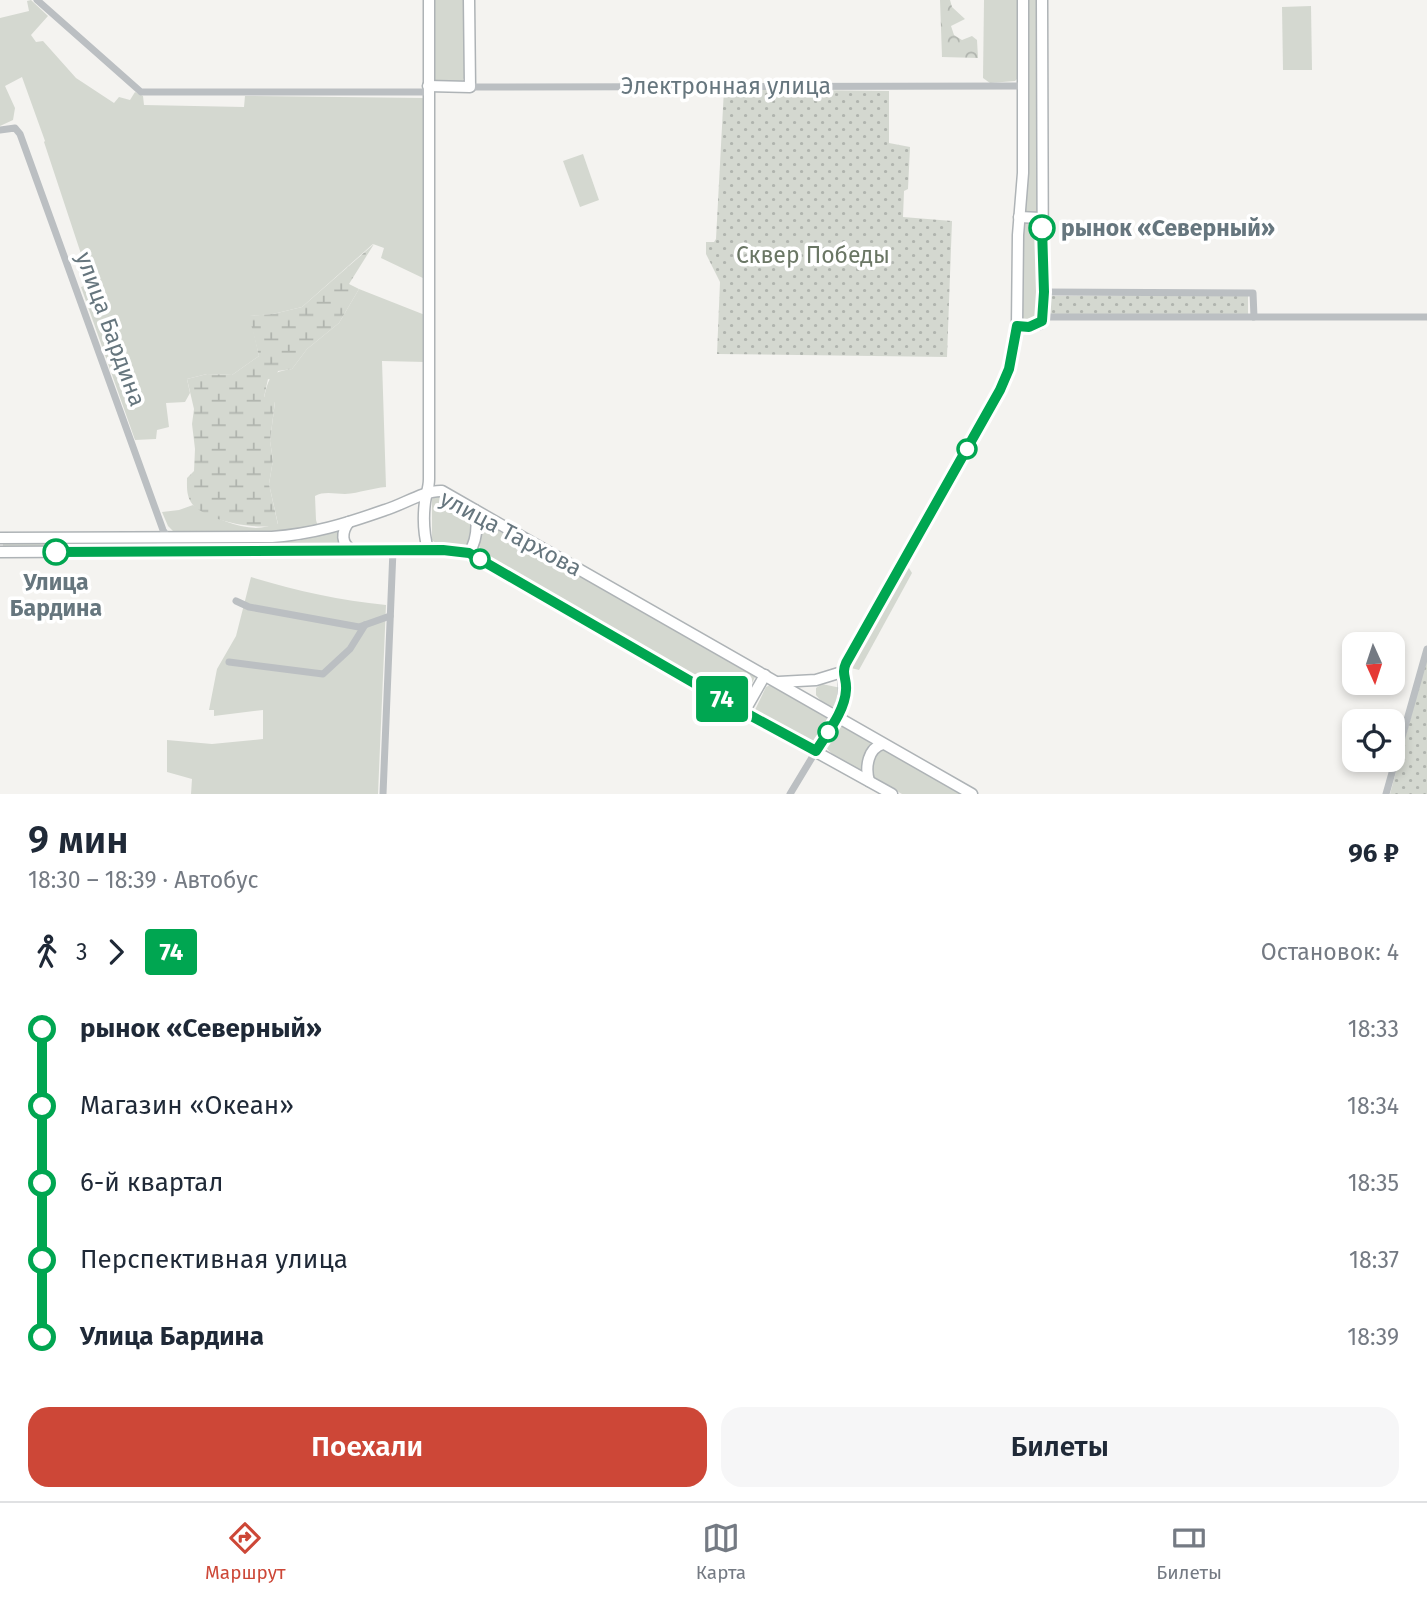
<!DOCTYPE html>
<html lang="ru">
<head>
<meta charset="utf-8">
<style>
  body { margin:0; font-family:"Fira Sans",sans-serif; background:#f6f6f7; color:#1f2937; height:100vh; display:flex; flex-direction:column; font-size:26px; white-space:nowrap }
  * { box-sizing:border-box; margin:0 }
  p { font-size:23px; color:#747a83 }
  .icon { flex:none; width:38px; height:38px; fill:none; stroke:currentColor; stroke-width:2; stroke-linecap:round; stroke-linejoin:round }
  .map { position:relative; height:794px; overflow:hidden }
  .drawer { display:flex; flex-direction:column; background:#fff; flex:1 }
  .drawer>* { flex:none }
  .badge { padding:0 14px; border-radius:5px; font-size:24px; line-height:46px }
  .needle { width:46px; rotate:177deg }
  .buttons { position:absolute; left:1342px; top:632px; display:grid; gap:14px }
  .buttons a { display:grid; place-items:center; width:63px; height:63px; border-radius:14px; background:#fff; box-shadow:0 4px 10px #0003; font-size:35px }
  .map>.badge { position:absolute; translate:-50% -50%; box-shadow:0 0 0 4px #fff }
  .legs { display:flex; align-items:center; gap:10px; height:77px; padding:0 28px; font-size:23px }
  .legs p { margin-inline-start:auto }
  .summary { display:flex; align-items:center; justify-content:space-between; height:119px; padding:0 28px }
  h1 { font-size:38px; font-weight:600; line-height:52px }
  .cta { display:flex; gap:14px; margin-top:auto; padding:14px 28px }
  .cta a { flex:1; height:80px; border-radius:21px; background:#cd4737; color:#fff; font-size:28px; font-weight:600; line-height:80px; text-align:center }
  .cta a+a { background:#f6f6f7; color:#1f2937 }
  ul { padding:0 28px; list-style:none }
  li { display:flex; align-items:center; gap:24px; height:77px; font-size:26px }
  li i { display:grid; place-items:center; width:10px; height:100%; margin:0 9px; background:currentColor }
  li i::after { content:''; width:18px; height:18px; margin:-9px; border:5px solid; border-radius:50%; background:#fff }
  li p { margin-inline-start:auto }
  li:first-child i { background:linear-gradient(#0000 50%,currentColor 0) }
  li:last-child i { background:linear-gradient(currentColor 50%,#0000 0) }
  .tab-bar { display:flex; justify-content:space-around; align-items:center; height:98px; border-top:2px solid #e0e1e3; background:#fff; font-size:19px; color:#747a83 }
  .tab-bar a { display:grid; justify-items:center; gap:4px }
  .tab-bar .current { color:#cd4737 }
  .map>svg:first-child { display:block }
  .green { fill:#d4d8d0 }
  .forest { fill:url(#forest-crowns) }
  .wetland { fill:url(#wetland-marsh) }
  .park { fill:url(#park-dots) }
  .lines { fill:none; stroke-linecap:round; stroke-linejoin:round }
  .secondary-casing { stroke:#aeb3b6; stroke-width:13 }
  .street { stroke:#bbbfc2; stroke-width:7 }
  .secondary { stroke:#fff; stroke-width:10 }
  .line-1-casing { stroke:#fff; stroke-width:16 }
  .line-1 { stroke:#00a651; stroke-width:10 }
  .stop-1-dot { fill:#fff; stroke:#00a651; stroke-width:3.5 }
  .labels { text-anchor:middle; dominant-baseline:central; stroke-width:7; stroke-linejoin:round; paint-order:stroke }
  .street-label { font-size:23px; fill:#66767e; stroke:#fff }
  .stop-label { font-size:23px; font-weight:bold; fill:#66767e; stroke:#fff; text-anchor:start }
  .park-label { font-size:23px; fill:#6a7664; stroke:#fff }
</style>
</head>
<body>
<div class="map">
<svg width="1427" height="794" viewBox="0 0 1427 794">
  <defs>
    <pattern id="forest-crowns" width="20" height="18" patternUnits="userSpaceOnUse" patternTransform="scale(1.75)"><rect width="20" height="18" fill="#d4d8d0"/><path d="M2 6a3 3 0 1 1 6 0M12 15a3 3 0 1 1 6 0" fill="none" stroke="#b0b4ae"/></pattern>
    <pattern id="wetland-marsh" width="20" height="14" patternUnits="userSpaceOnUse" patternTransform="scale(1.75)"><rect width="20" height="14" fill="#d4d8d0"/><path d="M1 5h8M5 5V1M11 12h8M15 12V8" fill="none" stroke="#b0b4ae"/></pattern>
    <pattern id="park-dots" width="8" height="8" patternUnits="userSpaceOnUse" patternTransform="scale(1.75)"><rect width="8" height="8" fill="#d4d8d0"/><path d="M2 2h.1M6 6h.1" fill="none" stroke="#b0b4ae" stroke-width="1.8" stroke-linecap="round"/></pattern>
  </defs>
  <rect width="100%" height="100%" fill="#f4f3f0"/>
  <g class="green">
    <polygon points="31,0 48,16 31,35 36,42 43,41 76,78 114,103 119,97 130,100 135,92 143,96 144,105 244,107 245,96 424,98 425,279 381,258 384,248 373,244 302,307 273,314 250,316 259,356 232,375 207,374 187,379 190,393 185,402 166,403 169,427 157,430 156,439 135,440 81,287 91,284 44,142 45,141 22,77 5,86 15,108 13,120 0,126 0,18 29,11 27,1"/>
    <polygon points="431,0 466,0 465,76 462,82 437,85 432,81"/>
    <polygon points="984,0 1021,0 1020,76 1015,81 990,83 983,78"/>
    <polygon points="1027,0 1040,0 1038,211 1034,214 1024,212"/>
    <polygon points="1311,6 1312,70 1283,70 1282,7"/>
    <polygon points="583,154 599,200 580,207 563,161"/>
    <polygon points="1028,220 1038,223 1040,317 1036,323 1023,322 1020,317 1022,225"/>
    <path d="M 359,289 L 425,315 L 426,362 L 382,361 L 386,487 C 372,488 360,493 345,494 C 335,494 324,491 315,496 L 316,520 L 318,527 L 292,532 L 174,532 L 168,526 L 162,512 L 179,510 L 193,505 C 211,516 234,527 256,528 C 263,528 271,525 278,524 L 269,484 L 273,460 L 270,441 L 275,402 L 264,398 C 269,377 270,372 292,369 L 307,349 L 339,323 Z"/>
    <path d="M 439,494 L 468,509 C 474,521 475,537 466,547 L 440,547 L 432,540 L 432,499 Z"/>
    <path d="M 485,525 L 491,525 L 749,668 L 755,677 L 744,699 L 736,701 L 485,556 C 476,548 477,534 485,525 Z"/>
    <polygon points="337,532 339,533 341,547 180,547 178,545 181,542 297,541"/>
    <rect x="3" y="542" width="154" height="5"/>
    <polygon points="907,565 912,573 859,670 851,668"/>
    <path d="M 251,577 C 297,591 339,600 386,605 L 378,794 L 191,794 L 192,779 L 167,772 L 167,740 L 212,744 L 263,739 L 263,710 L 214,716 L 214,710 L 209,710 L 217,669 L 236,636 Z"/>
    <polygon points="772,684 827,718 827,721 814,741 809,742 754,712 766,687"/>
    <path d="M 822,684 L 841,688 L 837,706 C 828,709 821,701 816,695 L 816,688 Z"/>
    <path d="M 839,724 L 869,740 L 871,747 L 864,771 C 851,766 831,757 824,744 L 835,726 Z"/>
    <polygon points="880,749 885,750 963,794 902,794 872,777 872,756"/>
  </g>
  <polygon class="forest" points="940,0 950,0 952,7 965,19 951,26 954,35 962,40 972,36 977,40 978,58 942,57"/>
  <path class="wetland" d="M 374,244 L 349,284 L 359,289 L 339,323 L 307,349 L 292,369 L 278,371 L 275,381 L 268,379 L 264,397 L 275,401 L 270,441 L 273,460 L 269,484 L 278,525 C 256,530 210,522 193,505 C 186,497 187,487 187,478 L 194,471 L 195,449 L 192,424 L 194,409 L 187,379 L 207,374 L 232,375 L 259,356 L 249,316 L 273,314 L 302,307 Z"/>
  <g class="park">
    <polygon points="724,89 889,91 889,143 910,147 908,189 904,191 903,217 952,221 947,357 717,354 720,282 706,254 706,242 714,242 716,239"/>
    <polygon points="1248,295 1248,314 1049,314 1049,296"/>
    <polygon points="1427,657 1427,794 1390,794"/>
  </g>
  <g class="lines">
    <defs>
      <g id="secondary">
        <polyline points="428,86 470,87 469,0"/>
        <polyline points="1019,217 1041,218"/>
        <polyline points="1017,326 1029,327 1039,324 1043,317 1042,0"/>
        <path d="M 349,522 C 341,532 341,544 352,550"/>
        <path d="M 0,538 L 272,537 C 313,534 345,524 385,510 C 402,505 425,490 442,491 L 972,794"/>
        <path d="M 428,550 C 424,535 423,517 425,502 C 426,494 429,488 429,479 L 429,0"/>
        <polyline points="0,552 443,550 469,553 744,712 892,794"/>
        <path d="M 469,553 C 477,540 478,525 475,510"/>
        <polyline points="779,682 816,680 842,672 1000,390 1009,369 1017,326 1018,235 1023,173 1023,0"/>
        <polyline points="744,712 765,675"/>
        <path d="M 816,751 C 832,725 851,703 842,672"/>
        <path d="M 869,781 C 865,767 868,748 883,744"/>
      </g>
    </defs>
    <use href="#secondary" class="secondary-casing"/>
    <g class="street">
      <polyline points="37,0 141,92 428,92"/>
      <polyline points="470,87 1023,86"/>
      <polyline points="0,130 15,128 20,134 163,530 168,538"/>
      <polyline points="1044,292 1253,293 1254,317"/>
      <polyline points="1043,317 1427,317"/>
      <polyline points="236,601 249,607 359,627 390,616"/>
      <polyline points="229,662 323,674 350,649 365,625"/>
      <polyline points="383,794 393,550"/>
      <polyline points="790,794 816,751"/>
      <polyline points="1386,794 1427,649"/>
    </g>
    <use href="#secondary" class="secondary"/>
  </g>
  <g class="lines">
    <defs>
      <path id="line-1" d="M 56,552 L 443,550 L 469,553 L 744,712 L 816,751 C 827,733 845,711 846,690 C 847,678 841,674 846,663 L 1000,390 L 1009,369 L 1017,326 L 1029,327 L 1042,321 L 1044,292 L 1042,228"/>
    </defs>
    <use href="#line-1" class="line-1-casing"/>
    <use href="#line-1" class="line-1"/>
  </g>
  <g class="stop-1-dot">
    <circle cx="1042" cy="228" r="12"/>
    <circle cx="967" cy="449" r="9"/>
    <circle cx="56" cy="552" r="12"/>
    <circle cx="480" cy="559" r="9"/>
    <circle cx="828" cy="732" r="9"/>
  </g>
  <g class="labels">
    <g class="street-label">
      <text x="726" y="86">Электронная улица</text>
      <text transform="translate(111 329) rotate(70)">улица Бардина</text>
      <text transform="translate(511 533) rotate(28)">улица Тархова</text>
    </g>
    <g class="stop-label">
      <text x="1061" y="228">рынок «Северный»</text>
      <text x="56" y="582" text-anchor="middle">Улица<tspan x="56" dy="26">Бардина</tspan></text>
    </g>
    <g class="park-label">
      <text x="813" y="255">Сквер Победы</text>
    </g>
  </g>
</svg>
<div class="buttons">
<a><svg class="needle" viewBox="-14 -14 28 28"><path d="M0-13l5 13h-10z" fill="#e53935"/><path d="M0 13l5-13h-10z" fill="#747a83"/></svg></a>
<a><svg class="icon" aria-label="locate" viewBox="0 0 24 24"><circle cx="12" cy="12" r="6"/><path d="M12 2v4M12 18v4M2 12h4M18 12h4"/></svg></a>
</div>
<b class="badge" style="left:722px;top:699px;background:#00a651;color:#fff">74</b>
</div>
<section class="drawer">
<div class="summary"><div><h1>9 мин</h1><p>18:30 – 18:39 · Автобус</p></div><b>96 ₽</b></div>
<div class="legs"><svg class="icon" aria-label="walk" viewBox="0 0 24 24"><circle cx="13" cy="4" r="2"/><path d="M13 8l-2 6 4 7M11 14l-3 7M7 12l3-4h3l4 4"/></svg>3<svg class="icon" aria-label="forward" viewBox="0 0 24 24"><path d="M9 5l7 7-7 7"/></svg><b class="badge" style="background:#00a651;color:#fff">74</b><p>Остановок: 4</p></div>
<ul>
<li><i style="color:#00a651"></i><b>рынок «Северный»</b><p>18:33</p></li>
<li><i style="color:#00a651"></i><span>Магазин «Океан»</span><p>18:34</p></li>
<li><i style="color:#00a651"></i><span>6-й квартал</span><p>18:35</p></li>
<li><i style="color:#00a651"></i><span>Перспективная улица</span><p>18:37</p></li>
<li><i style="color:#00a651"></i><b>Улица Бардина</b><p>18:39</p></li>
</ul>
<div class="cta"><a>Поехали</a><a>Билеты</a></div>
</section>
<nav class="tab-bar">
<a class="current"><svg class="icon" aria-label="directions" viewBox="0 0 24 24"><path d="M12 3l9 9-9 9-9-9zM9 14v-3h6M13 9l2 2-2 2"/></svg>Маршрут</a>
<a><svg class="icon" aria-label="map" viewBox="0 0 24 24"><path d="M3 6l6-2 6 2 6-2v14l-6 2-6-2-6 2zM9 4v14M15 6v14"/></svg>Карта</a>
<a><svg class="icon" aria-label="tickets" viewBox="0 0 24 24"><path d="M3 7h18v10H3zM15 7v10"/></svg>Билеты</a>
</nav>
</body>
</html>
